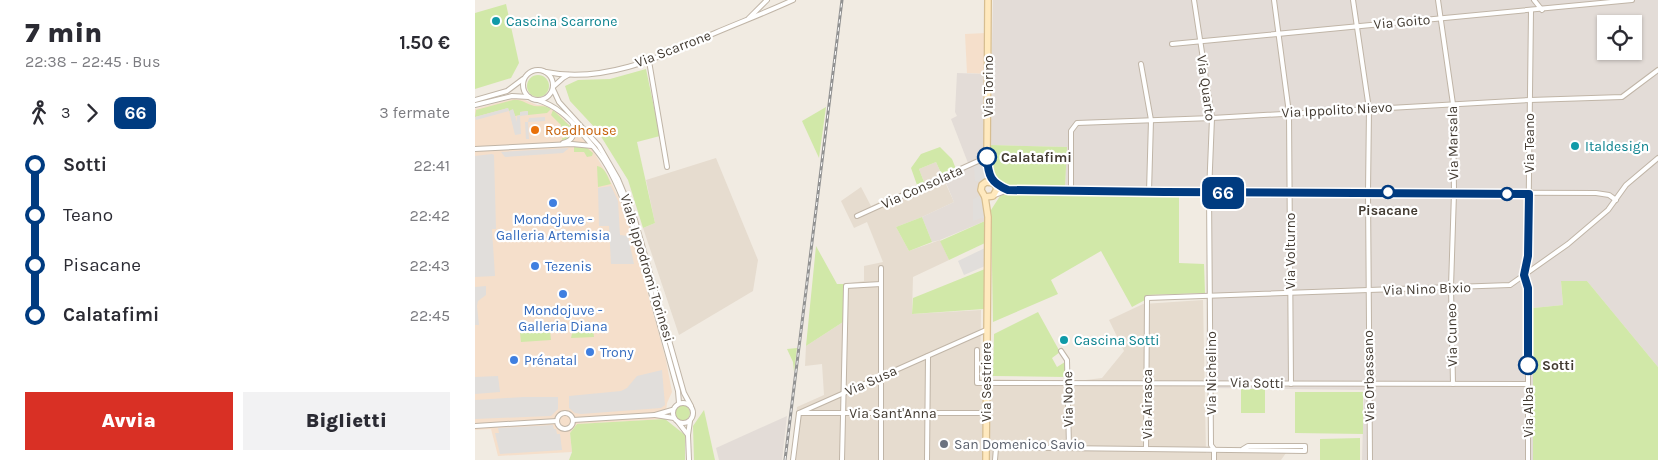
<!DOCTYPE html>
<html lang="it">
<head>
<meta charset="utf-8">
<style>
  body { margin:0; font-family:Karla,sans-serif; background:#f2f2f3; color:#2b2b33; height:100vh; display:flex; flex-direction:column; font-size:19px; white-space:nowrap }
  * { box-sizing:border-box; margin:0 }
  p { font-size:16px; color:#7c7c81 }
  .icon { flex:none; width:28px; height:28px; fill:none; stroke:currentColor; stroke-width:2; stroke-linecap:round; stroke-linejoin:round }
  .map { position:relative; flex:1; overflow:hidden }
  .side { display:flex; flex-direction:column; background:#fff; width:475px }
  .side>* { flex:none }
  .badge { padding:0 10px; border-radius:8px; font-size:18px; line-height:32px }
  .tools { position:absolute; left:1122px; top:15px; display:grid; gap:10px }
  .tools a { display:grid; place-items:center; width:45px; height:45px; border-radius:0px; background:#fff; box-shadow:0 1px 4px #0004; font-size:25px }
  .map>.badge { position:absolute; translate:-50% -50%; box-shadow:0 0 0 2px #fff }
  .legs { display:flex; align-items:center; gap:8px; height:55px; padding:0 25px; font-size:16px }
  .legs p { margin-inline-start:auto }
  .summary { display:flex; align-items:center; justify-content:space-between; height:85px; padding:0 25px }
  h1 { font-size:28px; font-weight:800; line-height:38px }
  .cta { display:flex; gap:10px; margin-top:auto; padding:10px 25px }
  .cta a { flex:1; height:58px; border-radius:0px; background:#d93025; color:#fff; font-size:20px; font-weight:800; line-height:58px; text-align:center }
  .cta a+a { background:#f2f2f3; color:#2b2b33 }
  ul { padding:0 25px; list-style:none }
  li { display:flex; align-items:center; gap:18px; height:50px; font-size:19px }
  li i { display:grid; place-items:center; width:8px; height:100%; margin:0 6px; background:currentColor }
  li i::after { content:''; width:12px; height:12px; margin:-6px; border:4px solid; border-radius:50%; background:#fff }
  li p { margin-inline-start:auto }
  li:first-child i { background:linear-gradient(#0000 50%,currentColor 0) }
  li:last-child i { background:linear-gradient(currentColor 50%,#0000 0) }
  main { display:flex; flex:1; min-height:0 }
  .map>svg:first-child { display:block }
  .residential { fill:#e6dccf }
  .commercial { fill:#f5dfcb }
  .industrial { fill:#e3dcd7; fill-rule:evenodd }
  .green { fill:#d1e8a8 }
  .parking { fill:#e1dedb }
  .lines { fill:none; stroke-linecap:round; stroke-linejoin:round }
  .minor-casing { stroke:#c0b5a7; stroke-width:6 }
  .secondary-casing { stroke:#d7be91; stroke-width:8 }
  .minor { stroke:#fff; stroke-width:4 }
  .secondary { stroke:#ffe9be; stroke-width:5.5 }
  .rail-casing { stroke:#929292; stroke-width:3 }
  .rail { stroke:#fff; stroke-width:1; stroke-dasharray:4; stroke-linecap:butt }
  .line-1-casing { stroke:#fff; stroke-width:11 }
  .line-1 { stroke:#003b80; stroke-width:8 }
  .culture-dot { fill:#0f9aa8; stroke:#fff; stroke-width:2 }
  .food-dot { fill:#e8710a; stroke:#fff; stroke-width:2 }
  .stop-1-dot { fill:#fff; stroke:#003b80; stroke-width:2.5 }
  .shop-dot { fill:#3f7fe0; stroke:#fff; stroke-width:2 }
  .worship-dot { fill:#6b7280; stroke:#fff; stroke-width:2 }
  .labels { text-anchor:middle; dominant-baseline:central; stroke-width:4.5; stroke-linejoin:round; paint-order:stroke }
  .culture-label { font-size:14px; fill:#0d838f; stroke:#fff; text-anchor:start }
  .street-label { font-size:14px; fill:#433b32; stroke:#fff }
  .food-label { font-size:14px; fill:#c56008; stroke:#fff; text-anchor:start }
  .stop-label { font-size:14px; font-weight:bold; fill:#433b32; stroke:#fff; text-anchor:start }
  .shop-label { font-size:14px; fill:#366cbe; stroke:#fff; text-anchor:start }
  .worship-label { font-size:14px; fill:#5b616d; stroke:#fff; text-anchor:start }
</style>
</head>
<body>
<main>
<section class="side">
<div class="summary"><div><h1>7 min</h1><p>22:38 – 22:45 · Bus</p></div><b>1.50 €</b></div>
<div class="legs"><svg class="icon" aria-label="walk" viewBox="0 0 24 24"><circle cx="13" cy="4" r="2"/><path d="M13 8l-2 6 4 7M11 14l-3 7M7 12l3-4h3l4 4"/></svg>3<svg class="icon" aria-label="forward" viewBox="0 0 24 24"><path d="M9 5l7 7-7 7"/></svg><b class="badge" style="background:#003b80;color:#fff">66</b><p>3 fermate</p></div>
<ul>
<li><i style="color:#003b80"></i><b>Sotti</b><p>22:41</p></li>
<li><i style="color:#003b80"></i><span>Teano</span><p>22:42</p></li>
<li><i style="color:#003b80"></i><span>Pisacane</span><p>22:43</p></li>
<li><i style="color:#003b80"></i><b>Calatafimi</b><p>22:45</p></li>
</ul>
<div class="cta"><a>Avvia</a><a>Biglietti</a></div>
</section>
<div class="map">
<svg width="1183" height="460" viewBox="0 0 1183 460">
  <rect width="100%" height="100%" fill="#f1ebe2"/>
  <g class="residential">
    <polygon points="241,158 283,260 278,291 204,335 168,228 180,223 171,180"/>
    <polygon points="461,162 479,202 447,217 421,227 434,251 465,240 474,260 438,277 437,314 506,310 505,379 603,381 627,378 649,351 634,320 668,304 728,300 731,453 811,453 806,460 317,460 322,407 349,395 347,364 330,366 331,346 368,322 369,284 389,281 389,266 408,262 392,222 379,228 366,201 386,187 396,206 449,182 444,169"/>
  </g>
  <g class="commercial">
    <polygon points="511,33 511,74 492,73 490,34"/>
    <polygon points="45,98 62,105 70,105 83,113 117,149 133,176 151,213 191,360 197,392 192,403 190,419 102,424 95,433 97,452 23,456 16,429 0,430 0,109 37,99"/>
  </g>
  <g class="industrial">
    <path d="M 518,0 L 1183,0 L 1183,367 L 1112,281 L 1086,282 L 1088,305 L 1058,308 L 1058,460 L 887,460 L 889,390 L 731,388 L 732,196 L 590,195 L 591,147 L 515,145 ZM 1131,24 L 1159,24 L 1159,51 L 1131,51 Z"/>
    <polygon points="482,73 511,74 510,155 493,163 476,119 482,116 480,112"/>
    <polygon points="510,160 510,179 505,185 504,192 509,201 510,221 465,240 457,242 447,217 479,202 469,178"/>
    <polygon points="312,416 307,460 244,460 241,448"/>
  </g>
  <g class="green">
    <polygon points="31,4 44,63 36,78 0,89 0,13"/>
    <polygon points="171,69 185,136 162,142 180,223 168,228 153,180 122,130 95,101 90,86 103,80 135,79"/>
    <circle cx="63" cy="86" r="11"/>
    <path d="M 38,100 C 47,99 51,104 59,106 C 66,107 70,105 76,109 L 72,113 L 53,115 L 52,111 L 45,112 L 45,115 L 40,116 L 38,110 L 34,111 L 33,108 L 0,117 L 1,110 Z"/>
    <polygon points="351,107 344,158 327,121"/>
    <polygon points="78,110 96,127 96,135 91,140 87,141 87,138 89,138 89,129 86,129 86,125 76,115"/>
    <path d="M 515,145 L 592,147 L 590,187 L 530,186 C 513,179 516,161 515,145 Z"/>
    <polygon points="99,147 112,148 118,153 117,156 112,157 109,152 99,152"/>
    <polygon points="465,147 477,159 481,169 467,175 461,162 444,169 449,182 442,185 436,168 446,154"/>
    <path d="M 122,166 C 130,167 133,177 136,184 L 123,187 Z"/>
    <polygon points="534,193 704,196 704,263 729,264 730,293 671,295 670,300 657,307 626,251 576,280 583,294 518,322 516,210 525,196"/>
    <polygon points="447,217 457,242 434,251 421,227"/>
    <polygon points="510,221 510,243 474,260 465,241"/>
    <polygon points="341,246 362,284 369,284 368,322 331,346"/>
    <polygon points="510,269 509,309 437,314 438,298"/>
    <polygon points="1086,281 1112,281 1183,367 1183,460 1058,460 1058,308 1088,305"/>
    <polygon points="563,312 585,352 577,358 582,367 590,362 590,377 518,376 519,334"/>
    <polygon points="118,328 119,337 96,338 98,329"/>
    <polygon points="75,331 76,340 46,342 45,333"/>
    <polygon points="322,348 319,372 318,362 312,349"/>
    <rect x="766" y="389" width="24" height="24"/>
    <polygon points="820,392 888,392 888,434 820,433"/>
    <circle cx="207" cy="413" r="8"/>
    <polygon points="229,410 240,460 219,460 218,426"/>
    <polygon points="190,419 210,435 210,460 94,460 97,452 95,433 102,424"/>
    <polygon points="885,438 885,460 845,460 845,439"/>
  </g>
  <g class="parking">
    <polygon points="33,108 34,111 38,109 42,122 42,116 45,115 45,112 53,111 53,115 45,116 46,134 40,135 34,111 1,120 0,117"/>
    <polygon points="70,117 70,121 53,122 54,139 51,139 50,122 53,122 54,118"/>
    <polygon points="94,148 88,153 30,157 26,152"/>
    <polygon points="17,154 19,155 21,229 17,229 20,276 0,277 0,156"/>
    <polygon points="510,162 510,179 507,182 500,181 499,166"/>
    <polygon points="136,186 143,201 145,235 153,236 159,264 136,264 134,226 124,226 123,188"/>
    <polygon points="505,196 509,201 509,217 498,221 498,199"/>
    <polygon points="510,248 510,266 489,275 483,261"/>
    <polygon points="11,286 11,295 3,301 2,306 4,325 0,325 0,287"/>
    <polygon points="187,370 190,405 186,408 106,414 100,413 94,408 94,396 146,391 152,388 162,376"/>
    <polygon points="23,376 25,392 0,394 0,377"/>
    <polygon points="48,397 83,397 83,409 76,416 0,419 0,400"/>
    <polygon points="78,425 79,429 81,429 82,434 85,434 87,450 25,454 20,433 24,433 23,428"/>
  </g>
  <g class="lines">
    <defs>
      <g id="minor">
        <polyline points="719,0 737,118 734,193 736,445 739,449 739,460"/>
        <polyline points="799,0 814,113 816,384"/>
        <polyline points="878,0 894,109 893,192 895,460"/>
        <polyline points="963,0 978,104 979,193 976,287 978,384"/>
        <polyline points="1059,0 1067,10"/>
        <polyline points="274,18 292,0"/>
        <polyline points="697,44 1157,0"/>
        <polyline points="174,61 192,167"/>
        <polyline points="666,64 676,120 674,192"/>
        <circle cx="63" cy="85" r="15"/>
        <path d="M 71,72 C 129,84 188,56 240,33 C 266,22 292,12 318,0"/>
        <polyline points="79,86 88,78 93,75"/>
        <polyline points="78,89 84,102 124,146 143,179 160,220 209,393 216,406"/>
        <polyline points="0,100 32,91 48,79"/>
        <path d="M 63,100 C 81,106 93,117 105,131 C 113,141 122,150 129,161 C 155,202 169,267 182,315 C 189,340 196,366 203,391 L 204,403"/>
        <polyline points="0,105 37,96 54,97"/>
        <path d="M 88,143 C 99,140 100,134 98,124"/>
        <polyline points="0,149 97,144 117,146"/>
        <polyline points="521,185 533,190 596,192 1121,193 1134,195 1141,200"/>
        <polyline points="596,192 596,131 602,123 737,118 1055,100 1147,97 1183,70"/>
        <polyline points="520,195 533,190"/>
        <polyline points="382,216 512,157"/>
        <polyline points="502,350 502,383 1053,384"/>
        <polyline points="586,351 592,360 594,448"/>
        <circle cx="208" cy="413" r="10"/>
        <polyline points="197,410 180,415 199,418"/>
        <polyline points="324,413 511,330"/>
        <polyline points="326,413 511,413"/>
        <circle cx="90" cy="421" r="8"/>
        <polyline points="98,420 180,415"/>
        <polyline points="203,422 213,435 215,421"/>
        <polyline points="0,426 82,421"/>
        <polyline points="213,435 214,460"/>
        <polyline points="511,447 830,451 830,446 773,446 768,449"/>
        <polyline points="671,449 672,298 1035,285 1093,244 1133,210 1151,185 1183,158"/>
        <polyline points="318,460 324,413"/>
        <polyline points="367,460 371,286 406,284"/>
        <polyline points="406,460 406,268"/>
        <polyline points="452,460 453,356"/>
        <polyline points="520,460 521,448"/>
        <polyline points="1053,460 1053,288 1049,275 1053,256 1056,11"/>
      </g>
      <g id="secondary">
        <polyline points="513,0 512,162 513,171 522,189 518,196 510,197 506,190 507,185 511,182 519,183"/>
        <polyline points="510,197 513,217 511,460"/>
      </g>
    </defs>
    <use href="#minor" class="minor-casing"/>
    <use href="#secondary" class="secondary-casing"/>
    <use href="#minor" class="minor"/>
    <use href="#secondary" class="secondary"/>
    <defs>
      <polyline id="rail" points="310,460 367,0"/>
    </defs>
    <use href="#rail" class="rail-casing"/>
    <use href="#rail" class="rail"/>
  </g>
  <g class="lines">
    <defs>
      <path id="line-1" d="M 512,157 C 513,176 516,183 533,190 L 689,192 L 1054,194 L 1053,256 L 1049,275 L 1053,288 L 1053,365"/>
    </defs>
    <use href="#line-1" class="line-1-casing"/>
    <use href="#line-1" class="line-1"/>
  </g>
  <g class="culture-dot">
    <circle cx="21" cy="21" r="5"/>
    <circle cx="1100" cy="146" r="5"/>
    <circle cx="589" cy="340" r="5"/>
  </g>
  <circle class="food-dot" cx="60" cy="130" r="5"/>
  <g class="stop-1-dot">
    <circle cx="512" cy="157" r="9"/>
    <circle cx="913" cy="192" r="6"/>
    <circle cx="1032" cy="194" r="6"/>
    <circle cx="1053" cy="365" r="9"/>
  </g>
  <g class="shop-dot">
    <circle cx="78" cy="203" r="5"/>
    <circle cx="60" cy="266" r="5"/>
    <circle cx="88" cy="294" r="5"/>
    <circle cx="115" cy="352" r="5"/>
    <circle cx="39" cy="360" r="5"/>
  </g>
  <circle class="worship-dot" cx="469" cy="444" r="5"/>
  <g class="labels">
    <g class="culture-label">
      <text x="31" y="21">Cascina Scarrone</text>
      <text x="1110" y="146">Italdesign</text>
      <text x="599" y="340">Cascina Sotti</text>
    </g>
    <g class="street-label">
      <text transform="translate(927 22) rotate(-5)">Via Goito</text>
      <text transform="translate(198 49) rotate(-21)">Via Scarrone</text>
      <text transform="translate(513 86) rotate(-90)">Via Torino</text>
      <text transform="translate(731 88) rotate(82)">Via Quarto</text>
      <text transform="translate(862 110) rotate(-3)">Via Ippolito Nievo</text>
      <text transform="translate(978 143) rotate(-91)">Via Marsala</text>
      <text transform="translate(1054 143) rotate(-90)">Via Teano</text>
      <text transform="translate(447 187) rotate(-24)">Via Consolata</text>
      <text transform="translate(815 251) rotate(-90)">Via Volturno</text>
      <text transform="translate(172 268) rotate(73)">Viale Ippodromi Torinesi</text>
      <text transform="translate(952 289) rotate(-2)">Via Nino Bixio</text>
      <text transform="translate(977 335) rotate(-91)">Via Cuneo</text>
      <text transform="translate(736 373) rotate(-90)">Via Nichelino</text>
      <text transform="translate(894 376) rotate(-91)">Via Orbassano</text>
      <text transform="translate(396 381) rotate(-24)">Via Susa</text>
      <text transform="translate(511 382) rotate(-90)">Via Sestriere</text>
      <text transform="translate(782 383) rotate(1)">Via Sotti</text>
      <text transform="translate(593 399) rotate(-91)">Via None</text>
      <text transform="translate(672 404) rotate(-90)">Via Airasca</text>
      <text transform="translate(1053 412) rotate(-90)">Via Alba</text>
      <text x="418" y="413">Via Sant'Anna</text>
    </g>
    <g class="food-label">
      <text x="70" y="130">Roadhouse</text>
    </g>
    <g class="stop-label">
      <text x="526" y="157">Calatafimi</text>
      <text x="913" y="210" text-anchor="middle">Pisacane</text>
      <text x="1067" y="365">Sotti</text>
    </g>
    <g class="shop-label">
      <text x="78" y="219" text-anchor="middle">Mondojuve -<tspan x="78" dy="16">Galleria Artemisia</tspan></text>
      <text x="70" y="266">Tezenis</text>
      <text x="88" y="310" text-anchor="middle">Mondojuve -<tspan x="88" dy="16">Galleria Diana</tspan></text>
      <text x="125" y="352">Trony</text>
      <text x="49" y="360">Prénatal</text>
    </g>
    <g class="worship-label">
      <text x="479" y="444">San Domenico Savio</text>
    </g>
  </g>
</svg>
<div class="tools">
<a><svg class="icon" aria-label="locate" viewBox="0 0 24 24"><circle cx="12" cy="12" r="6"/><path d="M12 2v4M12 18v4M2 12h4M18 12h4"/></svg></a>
</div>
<b class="badge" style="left:748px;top:193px;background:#003b80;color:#fff">66</b>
</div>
</main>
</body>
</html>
